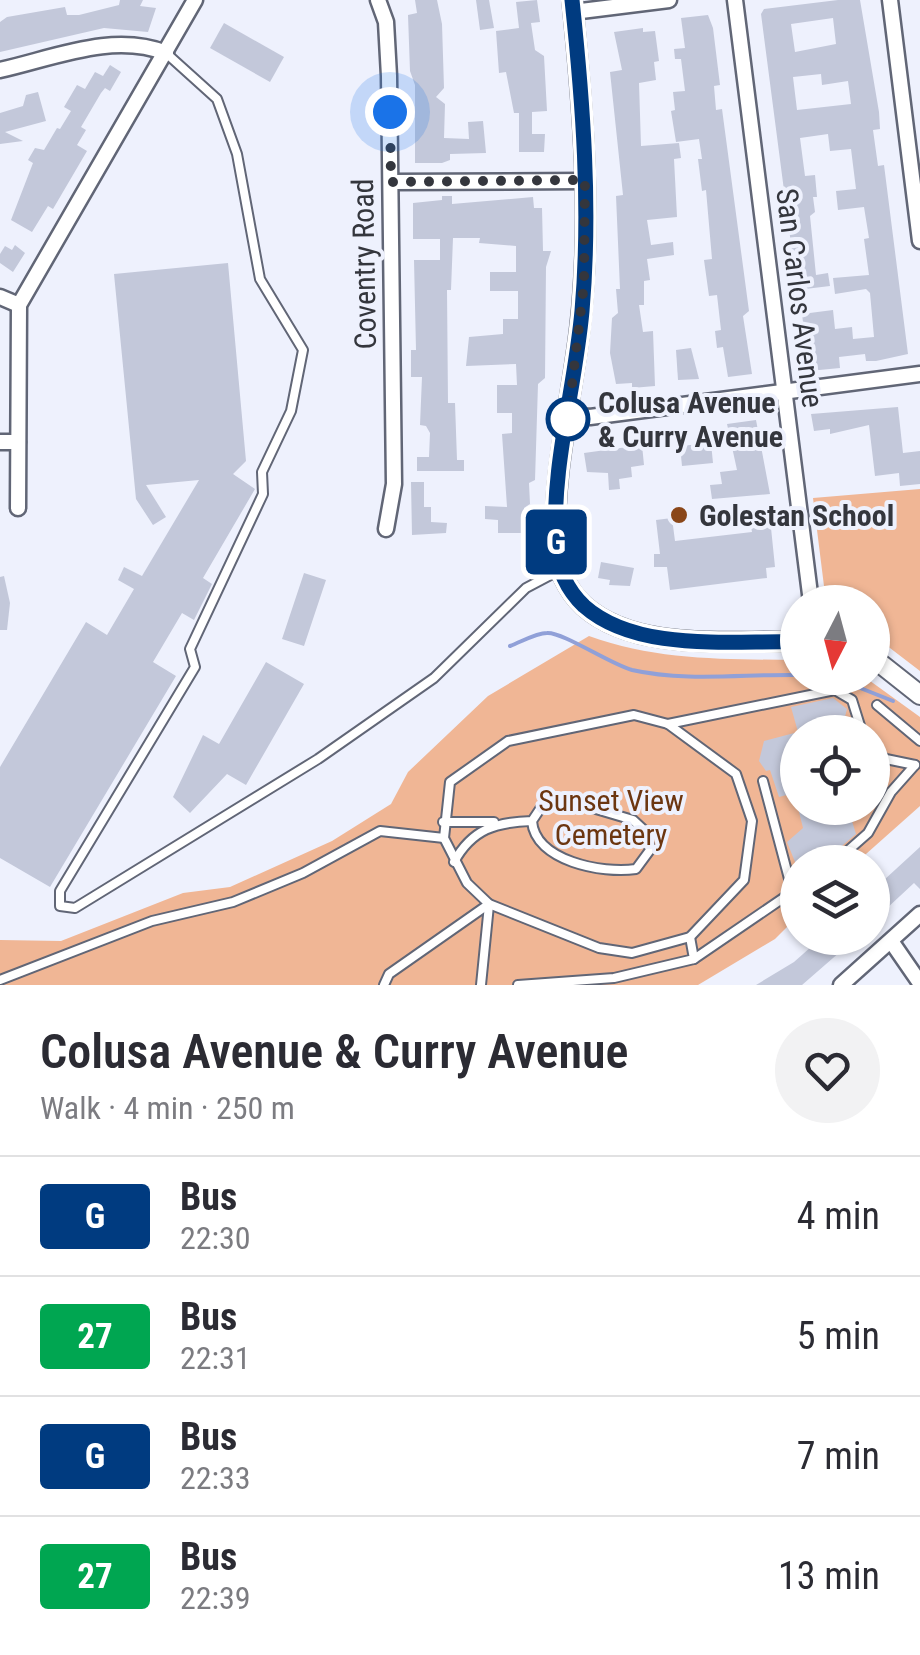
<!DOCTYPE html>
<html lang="en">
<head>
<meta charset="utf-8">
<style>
  body { margin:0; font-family:"Roboto Condensed",sans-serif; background:#f2f2f3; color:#2b2b33; height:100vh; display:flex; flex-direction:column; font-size:38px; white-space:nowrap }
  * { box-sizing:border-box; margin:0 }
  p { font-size:32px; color:#7c7c81 }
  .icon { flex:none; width:55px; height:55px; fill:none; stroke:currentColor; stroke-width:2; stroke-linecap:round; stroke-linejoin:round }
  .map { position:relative; height:985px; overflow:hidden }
  .drawer { display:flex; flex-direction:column; background:#fff; flex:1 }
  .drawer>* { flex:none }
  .badge { padding:0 20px; border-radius:8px; font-size:35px; line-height:65px }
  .needle { width:65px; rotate:186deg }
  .controls { position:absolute; left:780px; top:585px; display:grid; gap:20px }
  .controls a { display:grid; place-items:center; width:110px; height:110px; border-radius:50%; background:#fff; box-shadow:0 2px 8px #0004; font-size:50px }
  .you { position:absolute; width:50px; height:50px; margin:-25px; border:8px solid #fff; border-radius:50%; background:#1a73e8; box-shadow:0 0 0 15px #1a73e833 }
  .map>.badge { position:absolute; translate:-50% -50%; box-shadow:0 0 0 5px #fff }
  .round { display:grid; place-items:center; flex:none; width:105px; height:105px; border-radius:52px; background:#f2f2f3 }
  .head { display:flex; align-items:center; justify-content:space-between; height:170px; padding:0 40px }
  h1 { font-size:48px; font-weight:600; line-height:75px }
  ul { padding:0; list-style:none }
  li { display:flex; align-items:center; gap:30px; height:120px; padding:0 40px; border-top:2px solid #e1e1e2 }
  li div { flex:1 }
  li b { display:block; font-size:38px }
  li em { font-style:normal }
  li .badge { min-width:110px; font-weight:700; text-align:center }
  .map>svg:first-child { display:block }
  .green { fill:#f0b695; fill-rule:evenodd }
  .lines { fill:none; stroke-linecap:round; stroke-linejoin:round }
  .stream { stroke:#90a0d8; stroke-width:4 }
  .building { fill:#c3c8da; fill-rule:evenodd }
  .service-casing { stroke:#616676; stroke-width:12 }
  .minor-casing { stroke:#616676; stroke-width:19 }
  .tertiary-casing { stroke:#616676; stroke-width:22 }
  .service { stroke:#fff; stroke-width:8 }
  .minor { stroke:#fff; stroke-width:14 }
  .tertiary { stroke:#fff; stroke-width:18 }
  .line-casing { stroke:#fff; stroke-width:22 }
  .line { stroke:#003b80; stroke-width:15 }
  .walk { stroke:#34363d; stroke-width:10; stroke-dasharray:0 18 }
  .stop-dot { fill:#fff; stroke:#003b80; stroke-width:5 }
  .poi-dot { fill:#8a4719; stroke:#eef1fd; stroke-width:4 }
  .labels { text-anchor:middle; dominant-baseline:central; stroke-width:8; stroke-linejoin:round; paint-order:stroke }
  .street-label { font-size:30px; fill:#34363d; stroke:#eef1fd }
  .stop-label { font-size:30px; font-weight:bold; fill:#34363d; stroke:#eef1fd; text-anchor:start }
  .poi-label { font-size:30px; font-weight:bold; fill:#34363d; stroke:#eef1fd; text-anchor:start }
  .park-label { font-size:30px; fill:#6c3610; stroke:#eef1fd }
</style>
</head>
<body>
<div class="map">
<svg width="920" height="985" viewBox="0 0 920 985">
  <rect width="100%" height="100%" fill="#eef1fd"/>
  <g class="green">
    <polygon points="920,489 920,671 873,635 872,602 826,602 813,498"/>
    <path d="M 589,636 C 658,661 725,659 797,660 L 798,678 L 866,678 L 920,717 L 920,806 L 857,862 L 798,862 L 797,917 L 775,939 L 698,985 L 0,985 L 0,940 L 61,941 L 183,893 L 230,887 L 332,841 L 391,804 L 408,772 L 488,696 ZM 798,732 L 872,732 L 872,808 L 798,808 Z"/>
  </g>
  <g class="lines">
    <g class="stream">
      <path d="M 510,646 C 521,642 536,633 547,633 C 563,632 610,664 632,670 C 685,682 744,674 798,675"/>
      <polyline points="835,678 893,701"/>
    </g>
  </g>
  <g class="building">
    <polygon points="120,0 143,0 140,6 156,8 148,32 104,28 0,52 0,22 7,17 65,7 67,15 79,15 119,5"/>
    <polygon points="415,0 437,0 442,24 444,88 436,97 445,104 444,138 469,139 468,122 483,121 486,153 450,154 450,160 442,163 415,163 415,85 410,71 408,15 417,13"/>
    <polygon points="476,0 489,0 494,28 480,30"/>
    <polygon points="537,0 540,22 531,23 535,50 544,56 547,111 532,112 532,134 545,134 544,152 519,152 519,113 514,113 506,72 499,73 496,31 519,28 516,2"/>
    <path d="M 838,0 L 860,0 L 879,112 L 880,129 L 873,130 L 878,166 L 884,165 L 908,354 L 876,361 L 866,361 L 865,354 L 839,357 L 840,368 L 809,371 L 802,314 L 833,310 L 835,329 L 852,327 L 853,339 L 874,337 L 870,293 L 866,289 L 835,294 L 833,278 L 869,275 L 864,239 L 869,238 L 864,207 L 838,210 L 836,191 L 856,189 L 851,149 L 830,151 L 828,134 L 800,138 L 805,176 L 815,175 L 817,197 L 813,197 L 815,212 L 810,216 L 816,275 L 828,273 L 830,286 L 797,290 L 761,14 L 764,9 ZM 833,18 L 836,44 L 795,52 L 791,24 ZM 821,74 L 822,85 L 848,81 L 851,104 L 797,110 L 793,77 Z"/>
    <polygon points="708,15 713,28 720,85 714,86 716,110 722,109 749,311 743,316 752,374 728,377 723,347 717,348 715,331 721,330 717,295 709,296 704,260 712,259 706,190 702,191 698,159 702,159 699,139 676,142 671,111 675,110 673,92 685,91 681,59 675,59 674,49 685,48 681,18"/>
    <polygon points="224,23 284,57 270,82 210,48"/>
    <polygon points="643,28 643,32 655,31 659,61 654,62 656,80 639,83 641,146 679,143 681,158 674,159 677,217 647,220 651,245 673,242 674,255 647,259 650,280 644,281 644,305 639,305 643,332 653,331 655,386 632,388 632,383 616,384 610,353 612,318 618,313 616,289 620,289 616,196 623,195 610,72 622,70 614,32"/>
    <polygon points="110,65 121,72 110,91 105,88 101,93 81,127 86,130 77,145 87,151 53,209 48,206 32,232 11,220 33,163 28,160 35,148 44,150 57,128 60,129 71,111 64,107 77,85 85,89 95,72 103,76"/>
    <polygon points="38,92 46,121 5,132 23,141 0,144 0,113 23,106 26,95"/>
    <polygon points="442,196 452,196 452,204 533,197 534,208 542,208 543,251 551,251 546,267 545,378 538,384 535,480 529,483 530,504 524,508 524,533 498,533 498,520 485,519 485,506 507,507 502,434 512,433 512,413 497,413 497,385 517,385 516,364 466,366 469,337 503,334 503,319 518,319 518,291 490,291 490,272 516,272 516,246 479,243 480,238 453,238 451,290 447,290 448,403 455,403 457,460 464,460 464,471 417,471 417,457 429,457 430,433 426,426 420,425 422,377 411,377 411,350 416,350 414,260 440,260 440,239 413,239 413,203 442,200"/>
    <polygon points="15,245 25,253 13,272 0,263 0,254 5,246 12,250"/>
    <polygon points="228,263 246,461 233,474 255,489 203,578 212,584 194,620 182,613 153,662 176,676 50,887 0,858 0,767 86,622 107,635 134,589 118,580 124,567 142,576 199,480 146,485 166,517 153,525 136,499 114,274"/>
    <polygon points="691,348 699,379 678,380 676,350"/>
    <polygon points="898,407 903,453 920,451 920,484 900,486 899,473 875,476 869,425 830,434 830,429 814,431 811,414"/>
    <polygon points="756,420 770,494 712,499 710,485 722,484 720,472 737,470 727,424"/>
    <polygon points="711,443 713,463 682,466 680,446"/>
    <polygon points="642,445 644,465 631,467 632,477 619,479 620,489 609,490 608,473 587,472 584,453"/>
    <polygon points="411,482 424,482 424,507 431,507 431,522 447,523 446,533 412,535"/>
    <polygon points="672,518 675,541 752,532 750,521 770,518 775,567 766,568 767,578 670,590 667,567 654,567 654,554 660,554 656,520"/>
    <polygon points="601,562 634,568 630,586 609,585 610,580 598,578"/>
    <polygon points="304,573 326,580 304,646 282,639"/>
    <polygon points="4,576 10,603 7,630 0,630 0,577"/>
    <polygon points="266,662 304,684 246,785 227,774 190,813 173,797 203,735 219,744"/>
    <polygon points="833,698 847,709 841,732 798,732 791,707"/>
    <polygon points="798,732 798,792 779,797 770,770 766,771 759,761 764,741"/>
    <polygon points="798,808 848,808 856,834 823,862 795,862 787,842 803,828"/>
    <polygon points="920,847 920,889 914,883 872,922 872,891"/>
    <polygon points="821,938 856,938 802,985 756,985 794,962"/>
  </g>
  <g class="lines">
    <defs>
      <g id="service">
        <polyline points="166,53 217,99 237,154 260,279 303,350 291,411 262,472 263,494 190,649 195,667 60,891 60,906 75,908 318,759 434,678 526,588 560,570"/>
        <polyline points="877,705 920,741"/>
        <polygon points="634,715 668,724 736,774 752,821 744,880 690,937 632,953 599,948 489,904 467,883 444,838 450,782 508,741"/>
        <polyline points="668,724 835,690 852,700 862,732"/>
        <polyline points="872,750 886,759 915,765"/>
        <polyline points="763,781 792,890"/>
        <polyline points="443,822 494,822"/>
        <path d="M 454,862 C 472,829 496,822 532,821 C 535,861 602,874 636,869 L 650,850 L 646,832 L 633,820 L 562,799 L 542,806 L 532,821"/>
        <polyline points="835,862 868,833 891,792 915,765"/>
        <polyline points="694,959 798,888"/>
        <polyline points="0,980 152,921 233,902 303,873 380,831 444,838"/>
        <polyline points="384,985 389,974 489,904"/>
        <polyline points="481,985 489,905"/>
        <polyline points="518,985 614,978 694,959 690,937"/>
      </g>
      <g id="minor">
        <polyline points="378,0 386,22 389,76 394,484 386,529"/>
        <polyline points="735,0 811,602"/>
        <polyline points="890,0 920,241"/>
        <polyline points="573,12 669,0"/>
        <path d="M 0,70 C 54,58 113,32 166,53"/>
        <polyline points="391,182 585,181"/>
        <polyline points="0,297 19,305"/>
        <polyline points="568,415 590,417 920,374"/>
        <polyline points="0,442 18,442"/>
        <polyline points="18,508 19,305 195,0"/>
        <polyline points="891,941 920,983"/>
        <polyline points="841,985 920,914"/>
      </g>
      <g id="tertiary">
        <path d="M 572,0 C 583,108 592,218 580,326 C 572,399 552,473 556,545 C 557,568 567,590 584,606 C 637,653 732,639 798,642"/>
        <polyline points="872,657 920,695"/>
      </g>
    </defs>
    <use href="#service" class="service-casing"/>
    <use href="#minor" class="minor-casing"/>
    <use href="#tertiary" class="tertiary-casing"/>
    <use href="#service" class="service"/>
    <use href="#minor" class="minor"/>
    <use href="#tertiary" class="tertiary"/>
  </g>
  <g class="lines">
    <defs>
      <path id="line" d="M 572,0 C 583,103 591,208 582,311 C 575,389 551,468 556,545 C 557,568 567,590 584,606 C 637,653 732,640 798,642"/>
    </defs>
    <use href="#line" class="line-casing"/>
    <use href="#line" class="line"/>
    <polyline class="walk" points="390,112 391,182 585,180 584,284 568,419"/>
  </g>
  <circle class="stop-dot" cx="568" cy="419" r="20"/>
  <circle class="poi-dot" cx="679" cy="515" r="10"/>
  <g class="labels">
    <g class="street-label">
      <text transform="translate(364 264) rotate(-91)">Coventry Road</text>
      <text transform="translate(800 298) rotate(83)">San Carlos Avenue</text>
    </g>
    <g class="stop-label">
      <text x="598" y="402">Colusa Avenue<tspan x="598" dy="34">&amp; Curry Avenue</tspan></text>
    </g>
    <g class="poi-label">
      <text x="699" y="515">Golestan School</text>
    </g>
    <g class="park-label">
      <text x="611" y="800">Sunset View<tspan x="611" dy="34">Cemetery</tspan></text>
    </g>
  </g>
</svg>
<div class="controls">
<a><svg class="needle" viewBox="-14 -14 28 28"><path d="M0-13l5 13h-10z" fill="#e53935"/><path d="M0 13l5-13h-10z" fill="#7c7c81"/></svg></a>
<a><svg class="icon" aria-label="locate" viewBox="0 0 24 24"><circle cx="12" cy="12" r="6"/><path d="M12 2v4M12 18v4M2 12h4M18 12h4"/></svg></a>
<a><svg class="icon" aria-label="layers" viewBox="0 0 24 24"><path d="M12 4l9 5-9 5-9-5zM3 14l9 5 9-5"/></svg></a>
</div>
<div class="you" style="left:390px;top:112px"></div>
<b class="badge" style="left:556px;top:542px;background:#003b80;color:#fff">G</b>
</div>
<section class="drawer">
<div class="head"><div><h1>Colusa Avenue &amp; Curry Avenue</h1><p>Walk · 4 min · 250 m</p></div><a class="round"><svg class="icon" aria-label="heart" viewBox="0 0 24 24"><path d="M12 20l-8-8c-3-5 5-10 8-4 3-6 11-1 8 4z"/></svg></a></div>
<ul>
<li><span class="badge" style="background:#003b80;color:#fff">G</span><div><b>Bus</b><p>22:30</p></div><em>4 min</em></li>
<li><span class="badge" style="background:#00a651;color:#fff">27</span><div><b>Bus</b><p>22:31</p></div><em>5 min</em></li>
<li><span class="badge" style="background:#003b80;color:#fff">G</span><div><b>Bus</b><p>22:33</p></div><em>7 min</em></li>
<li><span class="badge" style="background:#00a651;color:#fff">27</span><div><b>Bus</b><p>22:39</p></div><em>13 min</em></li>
</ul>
</section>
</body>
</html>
